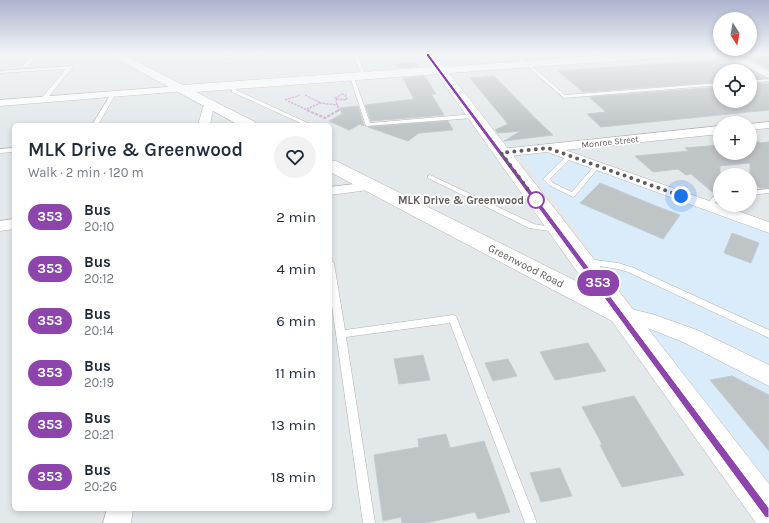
<!DOCTYPE html>
<html lang="en">
<head>
<meta charset="utf-8">
<style>
  body { margin:0; font-family:Karla,sans-serif; background:#f2f2f3; color:#1f2937; height:100vh; display:flex; flex-direction:column; font-size:15px; white-space:nowrap }
  * { box-sizing:border-box; margin:0 }
  p { font-size:13px; color:#747a83 }
  .icon { flex:none; width:22px; height:22px; fill:none; stroke:currentColor; stroke-width:2; stroke-linecap:round; stroke-linejoin:round }
  .map { position:relative; flex:1; overflow:hidden }
  .details { position:absolute; left:12px; top:123px; width:320px; height:388px; display:flex; flex-direction:column; background:#fff; border-radius:6px; box-shadow:0 2px 6px #0003 }
  .details>* { flex:none }
  .badge { padding:0 8px; border-radius:13px; font-size:14px; line-height:26px }
  .needle { width:26px; rotate:169deg }
  .fabs { position:absolute; left:713px; top:12px; display:grid; gap:8px }
  .fabs a { display:grid; place-items:center; width:44px; height:44px; border-radius:50%; background:#fff; box-shadow:0 2px 6px #0003; font-size:20px }
  .you { position:absolute; width:20px; height:20px; margin:-10px; border:3px solid #fff; border-radius:50%; background:#1a73e8; box-shadow:0 0 0 6px #1a73e833 }
  .map>.badge { position:absolute; translate:-50% -50%; box-shadow:0 0 0 2px #fff }
  .round { display:grid; place-items:center; flex:none; width:42px; height:42px; border-radius:21px; background:#f2f2f3 }
  .headline { display:flex; align-items:center; justify-content:space-between; height:68px; padding:0 16px }
  h1 { font-size:19px; font-weight:600; line-height:30px }
  ul { padding:0; list-style:none }
  li { display:flex; align-items:center; gap:12px; height:52px; padding:0 16px }
  li div { flex:1 }
  li b { display:block; font-size:15px }
  li em { font-style:normal }
  li .badge { min-width:44px; font-weight:700; text-align:center }
  .map>svg:first-child { display:block }
  .commercial { fill:#daecf9 }
  .building { fill:#bfc4c7; stroke:#c2cbcf }
  .lines { fill:none; stroke-linecap:round; stroke-linejoin:round }
  .lane-casing { stroke:#b3b0ae; stroke-width:1 }
  .street-casing { stroke:#b3b0ae; stroke-width:1 }
  .secondary-casing { stroke:#b6b1af; stroke-width:1 }
  .path-far1 { stroke:#cda7d0; stroke-width:1.5; stroke-dasharray:2.5 1; stroke-linecap:butt }
  .path { stroke:#cda7d0; stroke-width:2; stroke-dasharray:3 1.5; stroke-linecap:butt }
  .lane { fill:#fff; fill-rule:evenodd }
  .street { fill:#fff; fill-rule:evenodd }
  .secondary { fill:#fff; fill-rule:evenodd }
  .line { fill:#8e44ad; stroke:#fff }
  .walk { stroke:#615c5b; stroke-width:4; stroke-dasharray:0 7.2 }
  .stop-dot { fill:#fff; stroke:#8e44ad; stroke-width:2 }
  .labels { text-anchor:middle; dominant-baseline:central; stroke-width:3.5; stroke-linejoin:round; paint-order:stroke }
  .far-street-label { font-size:9px; fill:#615c5b; stroke:#fff }
  .stop-label { font-size:11px; font-weight:bold; fill:#615c5b; stroke:#fff; text-anchor:end }
  .street-label { font-size:11px; fill:#615c5b; stroke:#fff }
</style>
</head>
<body>
<div class="map">
<svg width="769" height="523" viewBox="0 0 769 523">
  <rect width="100%" height="100%" fill="#e3e8eb"/>
  <polygon class="commercial" points="548,148 769,228 769,489 517,151"/>
  <g class="building">
    <polygon points="769,56 769,69 744,57"/>
    <polygon points="728,59 765,78 750,79 750,71 720,71 720,82 583,92 558,71"/>
    <polygon points="416,62 419,66 397,68 395,64"/>
    <polygon points="425,76 436,94 431,94 444,115 371,121 365,105 414,99 403,78"/>
    <polygon points="494,76 538,121 553,135 504,141 521,131 498,133 495,130 508,124 470,78"/>
    <polygon points="769,83 769,110 601,127 587,114 606,112 589,97 720,87 720,101 750,101 750,84"/>
    <polygon points="358,106 364,126 360,124 349,130 329,121 342,114 340,108"/>
    <polygon points="448,121 453,130 419,133 408,141 368,127"/>
    <polygon points="757,141 760,143 769,142 769,188 760,188 750,182 750,163 720,166 720,194 716,195 691,174 686,175 678,169 653,172 635,156 689,151 685,148 720,145 720,153 750,153 750,142"/>
    <polygon points="600,183 656,206 680,215 663,239 580,203"/>
    <polygon points="732,233 759,243 751,263 724,253"/>
    <polygon points="588,343 606,371 555,380 540,352"/>
    <polygon points="423,355 430,380 399,384 394,359"/>
    <polygon points="508,359 517,376 493,381 485,363"/>
    <polygon points="732,376 769,395 769,451 710,380"/>
    <polygon points="634,396 658,434 684,475 622,487 600,445 602,444 582,407"/>
    <polygon points="446,434 450,448 484,441 510,512 478,519 475,512 426,523 402,523 401,517 383,521 374,455 419,447 418,439"/>
    <polygon points="560,468 572,496 541,502 530,473"/>
  </g>
  <g class="lines">
    <defs>
      <g id="lane">
        <polygon points="34,54 39,54 27,67 23,67 23,65"/>
        <polygon points="248,54 273,54 214,59 212,58 214,57"/>
        <polygon points="353,54 357,54 366,77 362,76"/>
        <polygon points="513,54 518,54 565,95 720,83 720,85 564,98"/>
        <polygon points="72,66 72,68 45,101 43,101 41,100 41,99 66,69 0,73 0,71"/>
        <polygon points="352,76 354,77 370,123 474,114 477,116 474,118 366,126 350,77"/>
        <polygon points="769,79 769,81 750,83 750,81"/>
        <polygon points="231,85 235,85 236,90 312,125 305,125 232,92"/>
        <polygon points="111,94 115,95 98,125 92,125"/>
        <polygon points="14,148 14,152 0,153 0,149"/>
        <polygon points="570,154 573,156 550,179 553,183 572,192 595,165 597,164 600,166 575,196 573,197 549,185 543,179 568,155"/>
        <polygon points="430,175 534,224 556,228 560,230 556,232 529,228 428,178 428,176"/>
        <polygon points="769,189 769,193 750,195 750,191"/>
        <polygon points="720,195 720,199 717,200 711,208 707,208 706,206 713,197"/>
        <polygon points="587,259 618,263 634,268 769,330 769,338 628,272 618,269 584,264 583,262"/>
        <polygon points="330,260 334,263 345,330 453,315 456,316 537,523 525,523 450,323 346,337 375,523 363,523 330,292"/>
      </g>
      <g id="street">
        <polygon points="722,54 734,54 769,71 769,78"/>
        <polygon points="181,86 186,89 185,91 0,106 0,100"/>
        <polygon points="209,101 214,104 210,125 198,125 204,104"/>
        <polygon points="769,122 769,128 750,130 750,124"/>
        <polygon points="720,126 720,134 565,150 769,222 769,233 547,152 501,157 497,156 495,153 497,150 501,149"/>
        <polygon points="371,182 376,183 378,186 376,189 330,195 330,187"/>
        <polygon points="14,219 14,229 0,231 0,221"/>
        <polygon points="622,307 652,314 697,330 769,365 769,386 683,342 650,329 615,320 612,315 615,310"/>
        <polygon points="107,509 133,509 131,523 103,523"/>
      </g>
      <polygon id="secondary" points="108,54 122,54 183,85 432,67 423,54 434,54 444,67 619,54 677,54 672,57 449,73 769,484 769,523 756,523 612,321 330,172 330,160 336,161 588,287 437,74 196,92 255,122 257,125 239,125"/>
    </defs>
    <use href="#lane" class="lane-casing"/>
    <use href="#street" class="street-casing"/>
    <use href="#secondary" class="secondary-casing"/>
    <g class="path-far1">
      <polygon points="342,94 346,95 345,97 347,99 343,100 335,98"/>
      <polyline points="305,95 319,102 318,104 307,109"/>
      <polyline points="337,99 336,101 339,110 338,111"/>
      <polyline points="285,100 300,95"/>
      <polyline points="288,101 309,111"/>
      <polyline points="319,103 338,105"/>
    </g>
    <polyline class="path" points="307,110 325,118 339,110"/>
    <use href="#lane" class="lane"/>
    <use href="#street" class="street"/>
    <use href="#secondary" class="secondary"/>
  </g>
  <linearGradient id="sky" x2="0" y2="1"><stop stop-color="#adb3cf"/><stop offset="0.42" stop-color="#f2f5f6"/><stop offset="1" stop-color="#f2f5f6" stop-opacity="0"/></linearGradient>
  <rect width="769" height="128" fill="url(#sky)"/>
  <polygon class="line" points="428,53 769,508 769,518 765,517 426,55"/>
  <g class="lines">
    <polyline class="walk" points="536,200 501,153 548,148 681,196"/>
  </g>
  <circle class="stop-dot" cx="536" cy="200" r="8"/>
  <g class="labels">
    <g class="far-street-label">
      <text transform="translate(610 142) rotate(-6)">Monroe Street</text>
    </g>
    <g class="stop-label">
      <text x="524" y="200">MLK Drive &amp; Greenwood</text>
    </g>
    <g class="street-label">
      <text transform="translate(526 266) rotate(27)">Greenwood Road</text>
    </g>
  </g>
</svg>
<div class="fabs">
<a><svg class="needle" viewBox="-14 -14 28 28"><path d="M0-13l5 13h-10z" fill="#e53935"/><path d="M0 13l5-13h-10z" fill="#747a83"/></svg></a>
<a><svg class="icon" aria-label="locate" viewBox="0 0 24 24"><circle cx="12" cy="12" r="6"/><path d="M12 2v4M12 18v4M2 12h4M18 12h4"/></svg></a>
<a>+</a>
<a>−</a>
</div>
<div class="you" style="left:681px;top:196px"></div>
<b class="badge" style="left:598px;top:283px;background:#8e44ad;color:#fff">353</b>
<section class="details">
<div class="headline"><div><h1>MLK Drive &amp; Greenwood</h1><p>Walk · 2 min · 120 m</p></div><a class="round"><svg class="icon" aria-label="heart" viewBox="0 0 24 24"><path d="M12 20l-8-8c-3-5 5-10 8-4 3-6 11-1 8 4z"/></svg></a></div>
<ul>
<li><span class="badge" style="background:#8e44ad;color:#fff">353</span><div><b>Bus</b><p>20:10</p></div><em>2 min</em></li>
<li><span class="badge" style="background:#8e44ad;color:#fff">353</span><div><b>Bus</b><p>20:12</p></div><em>4 min</em></li>
<li><span class="badge" style="background:#8e44ad;color:#fff">353</span><div><b>Bus</b><p>20:14</p></div><em>6 min</em></li>
<li><span class="badge" style="background:#8e44ad;color:#fff">353</span><div><b>Bus</b><p>20:19</p></div><em>11 min</em></li>
<li><span class="badge" style="background:#8e44ad;color:#fff">353</span><div><b>Bus</b><p>20:21</p></div><em>13 min</em></li>
<li><span class="badge" style="background:#8e44ad;color:#fff">353</span><div><b>Bus</b><p>20:26</p></div><em>18 min</em></li>
</ul>
</section>
</div>
</body>
</html>
